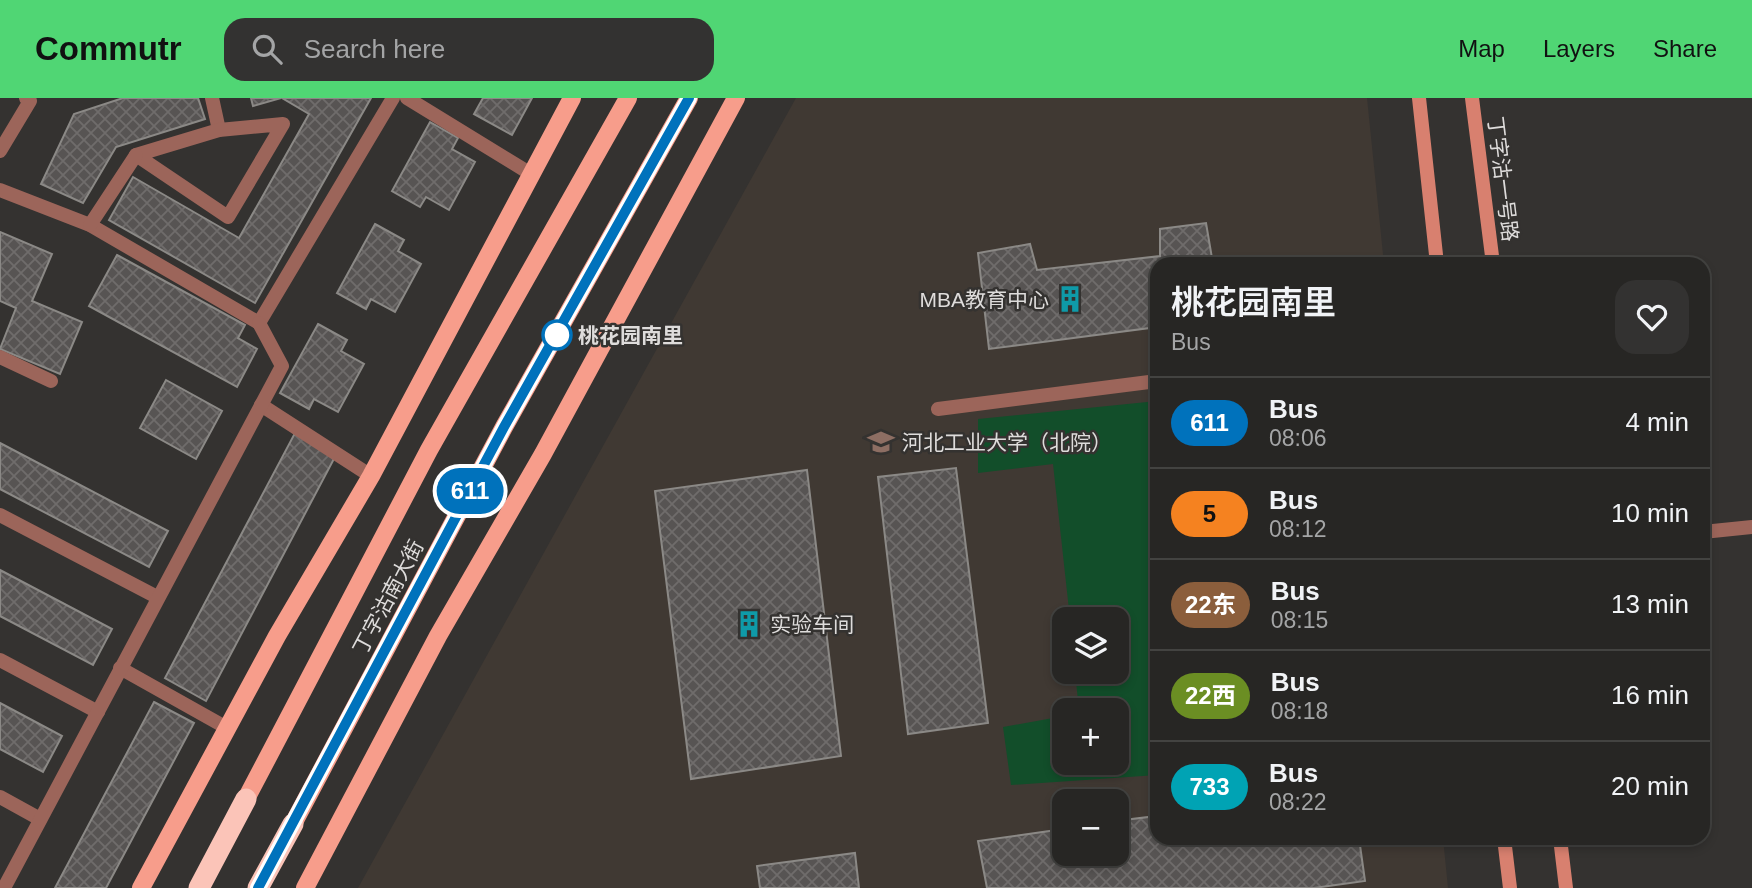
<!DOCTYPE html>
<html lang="en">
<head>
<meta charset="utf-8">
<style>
  body { margin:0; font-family:Arial,"Noto Sans SC",sans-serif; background:#333231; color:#f1f3f6; height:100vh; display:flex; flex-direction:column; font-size:26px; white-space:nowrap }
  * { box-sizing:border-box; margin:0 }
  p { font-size:23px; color:#a4a5a6 }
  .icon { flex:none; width:38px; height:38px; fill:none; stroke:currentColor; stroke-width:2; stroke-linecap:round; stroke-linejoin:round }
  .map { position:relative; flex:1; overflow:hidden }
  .panel { position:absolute; left:1150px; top:159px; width:560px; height:588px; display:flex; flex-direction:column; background:#272624; border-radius:21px; box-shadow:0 4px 10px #0003,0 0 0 2px #434341 }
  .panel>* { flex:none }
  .badge { padding:0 14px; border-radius:23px; font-size:24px; line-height:46px }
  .buttons { position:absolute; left:1052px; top:509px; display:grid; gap:14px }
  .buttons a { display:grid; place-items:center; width:77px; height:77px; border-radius:14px; background:#272624; box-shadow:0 4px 10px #0003,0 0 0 2px #434341; font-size:35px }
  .map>.badge { position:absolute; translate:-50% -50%; box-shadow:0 0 0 4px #fff }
  .round { display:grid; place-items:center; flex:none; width:74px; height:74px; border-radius:21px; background:#333231 }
  .head { display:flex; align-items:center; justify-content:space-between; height:119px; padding:0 21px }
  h1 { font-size:33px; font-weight:600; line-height:52px }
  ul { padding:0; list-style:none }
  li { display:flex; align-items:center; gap:21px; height:91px; padding:0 21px; border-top:2px solid #434341 }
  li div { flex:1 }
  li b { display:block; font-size:26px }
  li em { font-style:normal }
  li .badge { min-width:77px; font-weight:700; text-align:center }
  header { display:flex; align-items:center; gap:42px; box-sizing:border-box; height:98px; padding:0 35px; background:#50d674; color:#111 }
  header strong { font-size:33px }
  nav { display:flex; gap:38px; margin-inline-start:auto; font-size:24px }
  .search { width:490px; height:63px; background:#333231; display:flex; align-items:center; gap:18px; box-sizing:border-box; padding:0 24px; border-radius:21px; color:#a4a5a6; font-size:26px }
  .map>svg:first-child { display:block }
  .built { fill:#403933; fill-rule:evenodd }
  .green { fill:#124e2a }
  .building { fill:url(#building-cross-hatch); stroke:#8b8986; stroke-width:2 }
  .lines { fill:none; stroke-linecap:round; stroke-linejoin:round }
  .lane { stroke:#9c655a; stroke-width:14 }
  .street { stroke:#9c655a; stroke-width:14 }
  .secondary { stroke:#d8806f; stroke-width:14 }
  .primary { stroke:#f79d8b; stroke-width:18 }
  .highway { stroke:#fbc4b8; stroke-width:21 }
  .line-casing { stroke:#fff; stroke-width:16 }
  .line { stroke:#0072bc; stroke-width:10 }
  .stop-dot { fill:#fff; stroke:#0072bc; stroke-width:3.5 }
  .labels { text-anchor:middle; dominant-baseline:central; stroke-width:5; stroke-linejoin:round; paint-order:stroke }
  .street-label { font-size:21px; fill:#dedcdb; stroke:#343230 }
  .poi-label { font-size:21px; fill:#dedcdb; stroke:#343230; text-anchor:start }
  .stop-label { font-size:21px; font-weight:bold; fill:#dedcdb; stroke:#343230; text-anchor:start }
</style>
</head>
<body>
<header>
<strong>Commutr</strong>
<div class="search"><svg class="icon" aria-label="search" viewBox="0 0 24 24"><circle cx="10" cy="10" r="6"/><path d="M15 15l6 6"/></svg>Search here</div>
<nav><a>Map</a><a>Layers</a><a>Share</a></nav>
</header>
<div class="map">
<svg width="1752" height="790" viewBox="0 0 1752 790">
  <defs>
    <pattern id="building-cross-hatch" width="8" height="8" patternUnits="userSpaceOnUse" patternTransform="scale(1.75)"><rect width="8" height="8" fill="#575453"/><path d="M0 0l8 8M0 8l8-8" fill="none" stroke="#6f6c6b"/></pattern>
  </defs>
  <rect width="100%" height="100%" fill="#343230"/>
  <path class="built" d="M 796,0 L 1367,0 L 1384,166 L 1157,166 L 1157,740 L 1443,740 L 1448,790 L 358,790 ZM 1064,522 L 1116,522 L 1116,574 L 1064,574 ZM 1064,612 L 1116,612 L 1116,665 L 1064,665 ZM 1064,704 L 1116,704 L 1116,756 L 1064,756 Z"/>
  <polygon class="green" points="1157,303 1157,677 1011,687 1003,629 1064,618 1064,665 1116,665 1116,612 1079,612 1075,574 1116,574 1116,522 1070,521 1053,366 978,375 978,321"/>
  <g class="building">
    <polygon points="123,0 198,0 205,21 116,49 83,105 41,86 74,16"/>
    <polygon points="251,0 281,0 253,8"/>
    <polygon points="282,0 371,0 255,205 109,122 133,79 239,140 309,16"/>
    <polygon points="483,0 532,0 512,37 474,16"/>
    <polygon points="430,24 458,40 452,51 475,64 449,112 426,99 420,109 392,93"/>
    <polygon points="1206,125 1213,166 1157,166 1157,229 989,251 978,155 1030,146 1037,172 1160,158 1160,131"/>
    <polygon points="375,126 404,142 398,153 421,166 395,214 371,201 366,211 337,195"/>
    <polygon points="0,134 52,156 32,203 82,224 60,276 0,251 16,210 0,203"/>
    <polygon points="117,157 245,227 238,240 257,251 237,289 89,208"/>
    <polygon points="318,226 347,242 341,253 364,266 338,314 314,301 309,311 280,295"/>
    <polygon points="166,282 222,313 196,361 140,330"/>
    <polygon points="295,335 336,357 206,603 165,580"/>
    <polygon points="0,345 168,433 149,469 0,391"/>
    <polygon points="956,370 988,625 908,636 878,379"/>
    <polygon points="807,372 841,658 691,681 655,393"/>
    <polygon points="0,472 112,531 93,567 0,518"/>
    <polygon points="154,604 194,625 106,790 55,790"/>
    <polygon points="0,605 62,638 43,674 0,651"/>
    <polygon points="1157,718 1157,740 1359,740 1365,783 1314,790 987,790 978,743 1064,731 1064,756 1116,756 1116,723"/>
    <polygon points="855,755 859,790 760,790 757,768"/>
  </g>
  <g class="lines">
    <g class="lane">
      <polyline points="212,0 219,32"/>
      <polyline points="407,0 531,76"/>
      <polygon points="283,26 228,119 136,57 219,32"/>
      <polyline points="0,53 30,3 26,0"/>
      <polyline points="0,92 90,127 259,225 393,0"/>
      <polyline points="0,259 51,283"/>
      <polyline points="261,307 371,378"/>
      <polyline points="0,417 157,499"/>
      <polyline points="0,562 98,614"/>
      <polyline points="120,570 227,630"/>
      <polyline points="0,699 40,721"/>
      <polyline points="4,790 282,268 259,225"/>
    </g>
    <g class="street">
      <polyline points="90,127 136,57"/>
      <polyline points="938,311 1157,283"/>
      <polyline points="1703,434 1752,429"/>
    </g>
    <g class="secondary">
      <polyline points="1419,0 1437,166"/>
      <polyline points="1472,0 1493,166"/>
      <polyline points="1504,740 1510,790"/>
      <polyline points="1560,740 1566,790"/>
    </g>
    <g class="primary">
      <polyline points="246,701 429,352 628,0"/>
      <polyline points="293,726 504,329 689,0"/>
      <polyline points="141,790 277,538 371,378 572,0"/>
      <polyline points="305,790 438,538 543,356 736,0"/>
    </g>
    <g class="highway">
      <polyline points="199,790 246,701"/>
      <polyline points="258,790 293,726"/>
    </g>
  </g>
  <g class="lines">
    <defs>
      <polyline id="line" points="258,790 504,329 689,0"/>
    </defs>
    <use href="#line" class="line-casing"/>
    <use href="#line" class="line"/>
  </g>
  <defs>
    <symbol id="building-bare" viewBox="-9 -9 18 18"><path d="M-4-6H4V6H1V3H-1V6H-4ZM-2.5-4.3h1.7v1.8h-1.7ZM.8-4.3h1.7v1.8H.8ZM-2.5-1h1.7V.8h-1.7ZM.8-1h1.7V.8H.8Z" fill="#0f9aa8" stroke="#343230" stroke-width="2.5" paint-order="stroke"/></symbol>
    <symbol id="school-bare" viewBox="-9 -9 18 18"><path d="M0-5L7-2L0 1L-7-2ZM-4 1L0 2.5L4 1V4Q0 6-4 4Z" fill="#8d6e63" stroke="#343230" stroke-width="2.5" paint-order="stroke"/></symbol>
  </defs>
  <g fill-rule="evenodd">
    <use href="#building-bare" x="1051" y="182" width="38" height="38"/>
    <use href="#school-bare" x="862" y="325" width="38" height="38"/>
    <use href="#building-bare" x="730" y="507" width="38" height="38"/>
  </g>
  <circle class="stop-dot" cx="557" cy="237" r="14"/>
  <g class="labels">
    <g class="street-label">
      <text transform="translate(1503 81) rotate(83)">丁字沽一号路</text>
      <text transform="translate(388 499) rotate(-62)">丁字沽南大街</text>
    </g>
    <g class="poi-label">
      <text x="1049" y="201" text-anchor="end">MBA教育中心</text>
      <text x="902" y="344">河北工业大学（北院）</text>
      <text x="770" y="526">实验车间</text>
    </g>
    <g class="stop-label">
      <text x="578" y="237">桃花园南里</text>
    </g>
  </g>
</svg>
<div class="buttons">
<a><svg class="icon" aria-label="layers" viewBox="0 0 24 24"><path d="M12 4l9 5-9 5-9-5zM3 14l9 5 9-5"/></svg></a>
<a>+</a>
<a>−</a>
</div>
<b class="badge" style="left:470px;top:393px;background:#0072bc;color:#fff">611</b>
<section class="panel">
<div class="head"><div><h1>桃花园南里</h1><p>Bus</p></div><a class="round"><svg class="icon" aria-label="heart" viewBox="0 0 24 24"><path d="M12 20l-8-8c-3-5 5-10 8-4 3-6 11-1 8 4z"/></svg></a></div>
<ul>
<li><span class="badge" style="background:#0072bc;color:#fff">611</span><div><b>Bus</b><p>08:06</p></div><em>4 min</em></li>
<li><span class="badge" style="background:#f58220;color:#111">5</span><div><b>Bus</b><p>08:12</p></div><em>10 min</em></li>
<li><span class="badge" style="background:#8b5e3c;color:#fff">22东</span><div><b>Bus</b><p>08:15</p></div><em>13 min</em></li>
<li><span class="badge" style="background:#6b8e23;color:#fff">22西</span><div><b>Bus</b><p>08:18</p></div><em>16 min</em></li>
<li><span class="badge" style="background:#00a3b4;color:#fff">733</span><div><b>Bus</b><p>08:22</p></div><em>20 min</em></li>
</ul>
</section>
</div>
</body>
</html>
